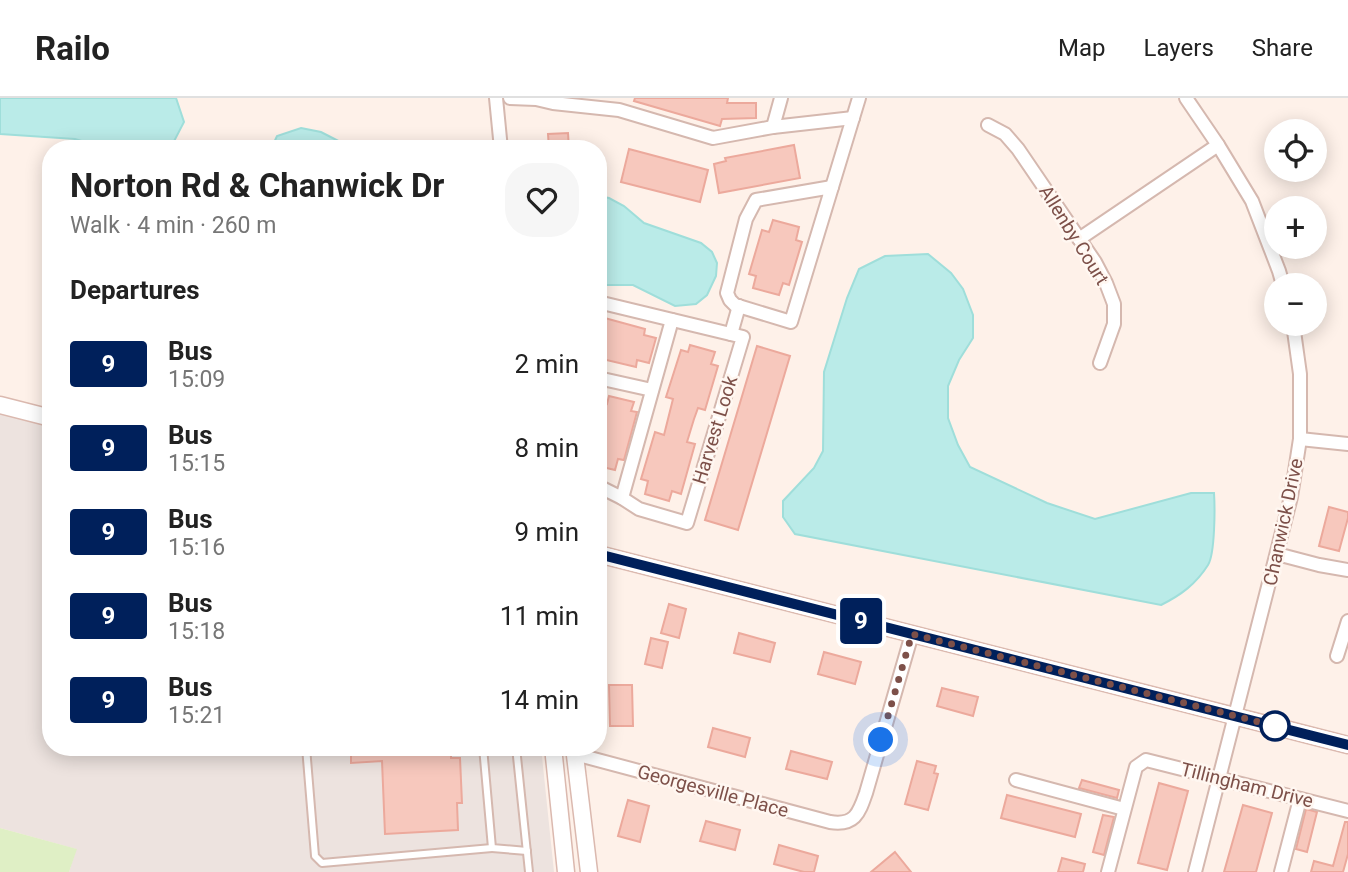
<!DOCTYPE html>
<html lang="en">
<head>
<meta charset="utf-8">
<style>
  body { margin:0; font-family:Roboto,sans-serif; background:#f6f6f6; color:#222; height:100vh; display:flex; flex-direction:column; font-size:26px; white-space:nowrap }
  * { box-sizing:border-box; margin:0 }
  p { font-size:23px; color:#767676 }
  .icon { flex:none; width:38px; height:38px; fill:none; stroke:currentColor; stroke-width:2; stroke-linecap:round; stroke-linejoin:round }
  .map { position:relative; flex:1; overflow:hidden }
  .sheet { position:absolute; left:42px; top:42px; width:565px; height:616px; display:flex; flex-direction:column; background:#fff; border-radius:28px; box-shadow:0 4px 18px #0003 }
  .sheet>* { flex:none }
  .badge { padding:0 14px; border-radius:5px; font-size:24px; line-height:46px }
  .fabs { position:absolute; left:1264px; top:21px; display:grid; gap:14px }
  .fabs a { display:grid; place-items:center; width:63px; height:63px; border-radius:50%; background:#fff; box-shadow:0 4px 18px #0003; font-size:35px }
  .you { position:absolute; width:35px; height:35px; margin:-18px; border:5px solid #fff; border-radius:50%; background:#1a73e8; box-shadow:0 0 0 10px #1a73e833 }
  .map>.badge { position:absolute; translate:-50% -50%; box-shadow:0 0 0 4px #fff }
  h2 { padding:0 28px; font-size:26px; line-height:63px }
  .round { display:grid; place-items:center; flex:none; width:74px; height:74px; border-radius:28px; background:#f6f6f6 }
  .summary { display:flex; align-items:center; justify-content:space-between; height:119px; padding:0 28px }
  h1 { font-size:33px; font-weight:700; line-height:52px }
  ul { padding:0; list-style:none }
  li { display:flex; align-items:center; gap:21px; height:84px; padding:0 28px }
  li div { flex:1 }
  li b { display:block; font-size:26px }
  li em { font-style:normal }
  li .badge { min-width:77px; font-weight:700; text-align:center }
  header { display:flex; align-items:center; gap:42px; box-sizing:border-box; height:98px; padding:0 35px; background:#fff; border-bottom:2px solid #e0e0e0 }
  header strong { font-size:33px }
  nav { display:flex; gap:38px; margin-inline-start:auto; font-size:24px }
  .map>svg:first-child { display:block }
  .industrial { fill:#ede3df }
  .green { fill:#dfefc5 }
  .water { fill:#baebe8; stroke:#9fdeda; stroke-width:2 }
  .building { fill:#f7c8bd; stroke:#eca99c; stroke-width:2 }
  .lines { fill:none; stroke-linecap:round; stroke-linejoin:round }
  .service-casing { stroke:#d5b8af; stroke-width:10 }
  .minor-casing { stroke:#d5b8af; stroke-width:16 }
  .secondary-casing { stroke:#dbb9af; stroke-width:19 }
  .service { stroke:#fff; stroke-width:6 }
  .minor { stroke:#fff; stroke-width:12 }
  .secondary { stroke:#fff; stroke-width:16 }
  .line-casing { stroke:#fff; stroke-width:16 }
  .line { stroke:#00205b; stroke-width:10 }
  .walk { stroke:#7d5049; stroke-width:7; stroke-dasharray:0 12.6 }
  .stop-dot { fill:#fff; stroke:#00205b; stroke-width:3.5 }
  .labels { text-anchor:middle; dominant-baseline:central; stroke-width:5; stroke-linejoin:round; paint-order:stroke }
  .street-label { font-size:19px; fill:#7d5049; stroke:#fff7f1 }
</style>
</head>
<body>
<header>
<strong>Railo</strong>
<nav><a>Map</a><a>Layers</a><a>Share</a></nav>
</header>
<div class="map">
<svg width="1348" height="774" viewBox="0 0 1348 774">
  <rect width="100%" height="100%" fill="#fef1e9"/>
  <polygon class="industrial" points="0,316 51,326 51,649 541,649 554,774 69,774 76,751 0,730"/>
  <polygon class="green" points="0,730 77,751 69,774 0,774"/>
  <g class="water">
    <polygon points="0,0 176,0 184,24 170,51 108,51 75,41 0,36"/>
    <polygon points="301,30 321,34 354,51 271,51 277,38"/>
    <polygon points="599,98 609,100 624,108 644,125 701,145 712,154 717,165 716,178 707,197 696,206 675,208 633,187 599,187"/>
    <path d="M 928,156 L 951,175 L 963,191 L 973,217 L 973,240 L 959,262 L 948,288 L 948,320 L 958,347 L 970,369 L 1047,405 L 1095,421 L 1191,395 L 1214,395 C 1215,410 1215,456 1208,467 C 1196,486 1181,497 1161,507 L 795,436 L 783,419 L 783,403 L 814,370 L 823,353 L 824,274 L 847,200 L 859,171 L 885,158 Z"/>
  </g>
  <g class="building">
    <polygon points="635,0 728,0 727,5 756,5 756,20 722,21 720,28 634,3"/>
    <polygon points="568,35 569,51 549,51 548,36"/>
    <polygon points="794,47 800,80 719,95 714,66 726,63 725,60"/>
    <polygon points="629,51 708,72 700,104 621,84"/>
    <polygon points="773,122 799,129 796,142 802,144 789,187 783,185 779,197 753,190 756,178 749,176 762,132 769,134"/>
    <polygon points="601,219 645,231 644,237 656,240 649,265 637,262 636,269 598,260 598,227"/>
    <polygon points="690,247 715,254 711,266 718,268 705,312 698,310 694,321 687,344 695,346 681,396 672,393 669,403 645,396 648,383 641,381 655,334 664,337 673,301 666,299 681,252 688,254"/>
    <polygon points="757,248 790,258 738,432 705,422"/>
    <polygon points="609,298 634,304 631,313 637,314 624,362 618,361 615,372 598,368 598,303 607,306"/>
    <polygon points="1329,409 1348,414 1348,420 1339,453 1319,448"/>
    <polygon points="669,506 686,511 679,540 661,535"/>
    <polygon points="739,535 775,545 770,564 734,555"/>
    <polygon points="651,540 668,544 662,570 645,566"/>
    <polygon points="824,554 861,564 855,586 818,576"/>
    <polygon points="609,587 632,587 633,628 610,628"/>
    <polygon points="942,590 978,599 973,618 937,608"/>
    <polygon points="713,630 750,640 745,659 708,649"/>
    <polygon points="351,649 451,649 451,660 460,660 462,705 457,705 458,732 385,736 382,663 351,665"/>
    <polygon points="791,653 832,664 827,681 786,671"/>
    <polygon points="917,663 936,668 934,675 938,676 928,712 905,706"/>
    <polygon points="1082,682 1119,692 1117,700 1079,690"/>
    <polygon points="1159,685 1188,693 1167,772 1138,765"/>
    <polygon points="1007,697 1081,716 1075,739 1001,720"/>
    <polygon points="628,702 649,708 640,744 618,738"/>
    <polygon points="1243,707 1272,715 1256,774 1224,774"/>
    <polygon points="1306,711 1317,714 1307,754 1296,751"/>
    <polygon points="1103,717 1114,719 1104,757 1093,754"/>
    <polygon points="706,723 740,732 735,752 700,743"/>
    <polygon points="1345,724 1348,724 1348,756 1343,774 1311,774 1314,763 1333,768"/>
    <polygon points="779,747 818,758 814,774 804,774 774,766"/>
    <polygon points="895,754 911,774 871,774"/>
    <polygon points="1062,760 1085,766 1083,774 1058,774"/>
  </g>
  <g class="lines">
    <defs>
      <g id="service">
        <polyline points="306,649 315,758 322,765 492,750"/>
        <polyline points="483,649 492,750 527,753"/>
        <polyline points="516,649 529,774"/>
      </g>
      <g id="minor">
        <polyline points="496,0 501,51"/>
        <polyline points="510,0 536,1 553,5 619,12 713,40 773,29 853,20"/>
        <polyline points="1186,0 1218,47 1252,103 1279,173 1283,187"/>
        <polyline points="988,27 1005,36 1018,51 1095,164 1106,185 1114,206 1114,226 1100,265"/>
        <polyline points="773,29 781,0"/>
        <polygon points="832,89 791,224 735,207 730,202 727,195 746,121 756,102"/>
        <polyline points="832,89 859,0"/>
        <polyline points="1079,141 1218,47"/>
        <polyline points="598,204 743,239 687,425 639,411 622,400 598,388"/>
        <polyline points="731,236 739,208"/>
        <polyline points="598,280 652,292"/>
        <polyline points="1300,341 1348,346"/>
        <polyline points="622,400 672,222"/>
        <polyline points="1277,456 1319,467 1348,472"/>
        <polyline points="1337,558 1348,523"/>
        <path d="M 575,656 L 830,724 C 855,728 859,715 866,695 L 912,536"/>
        <polyline points="1016,682 1124,711"/>
        <polyline points="1108,774 1136,669 1146,662 1348,713"/>
        <polyline points="1195,774 1291,399 1300,341 1300,276 1293,226"/>
        <polyline points="1281,774 1300,701"/>
      </g>
      <g id="secondary">
        <polyline points="0,307 51,320"/>
        <polyline points="598,456 1348,647"/>
        <polyline points="553,649 566,774"/>
        <polyline points="574,649 589,774"/>
      </g>
    </defs>
    <use href="#service" class="service-casing"/>
    <use href="#minor" class="minor-casing"/>
    <use href="#secondary" class="secondary-casing"/>
    <use href="#service" class="service"/>
    <use href="#minor" class="minor"/>
    <use href="#secondary" class="secondary"/>
  </g>
  <g class="lines">
    <defs>
      <polyline id="line" points="598,456 1348,647"/>
    </defs>
    <use href="#line" class="line-casing"/>
    <use href="#line" class="line"/>
    <polyline class="walk" points="881,642 912,536 1275,628"/>
  </g>
  <circle class="stop-dot" cx="1275" cy="628" r="14"/>
  <g class="labels">
    <g class="street-label">
      <text transform="translate(1074 137) rotate(58)">Allenby Court</text>
      <text transform="translate(715 332) rotate(-73)">Harvest Look</text>
      <text transform="translate(1283 424) rotate(-78)">Chanwick Drive</text>
      <text transform="translate(1247 687) rotate(14)">Tillingham Drive</text>
      <text transform="translate(713 693) rotate(15)">Georgesville Place</text>
    </g>
  </g>
</svg>
<div class="fabs">
<a><svg class="icon" aria-label="locate" viewBox="0 0 24 24"><circle cx="12" cy="12" r="6"/><path d="M12 2v4M12 18v4M2 12h4M18 12h4"/></svg></a>
<a>+</a>
<a>−</a>
</div>
<div class="you" style="left:881px;top:642px"></div>
<b class="badge" style="left:861px;top:523px;background:#00205b;color:#fff">9</b>
<section class="sheet">
<div class="summary"><div><h1>Norton Rd &amp; Chanwick Dr</h1><p>Walk · 4 min · 260 m</p></div><a class="round"><svg class="icon" aria-label="heart" viewBox="0 0 24 24"><path d="M12 20l-8-8c-3-5 5-10 8-4 3-6 11-1 8 4z"/></svg></a></div>
<h2>Departures</h2>
<ul>
<li><span class="badge" style="background:#00205b;color:#fff">9</span><div><b>Bus</b><p>15:09</p></div><em>2 min</em></li>
<li><span class="badge" style="background:#00205b;color:#fff">9</span><div><b>Bus</b><p>15:15</p></div><em>8 min</em></li>
<li><span class="badge" style="background:#00205b;color:#fff">9</span><div><b>Bus</b><p>15:16</p></div><em>9 min</em></li>
<li><span class="badge" style="background:#00205b;color:#fff">9</span><div><b>Bus</b><p>15:18</p></div><em>11 min</em></li>
<li><span class="badge" style="background:#00205b;color:#fff">9</span><div><b>Bus</b><p>15:21</p></div><em>14 min</em></li>
</ul>
</section>
</div>
</body>
</html>
